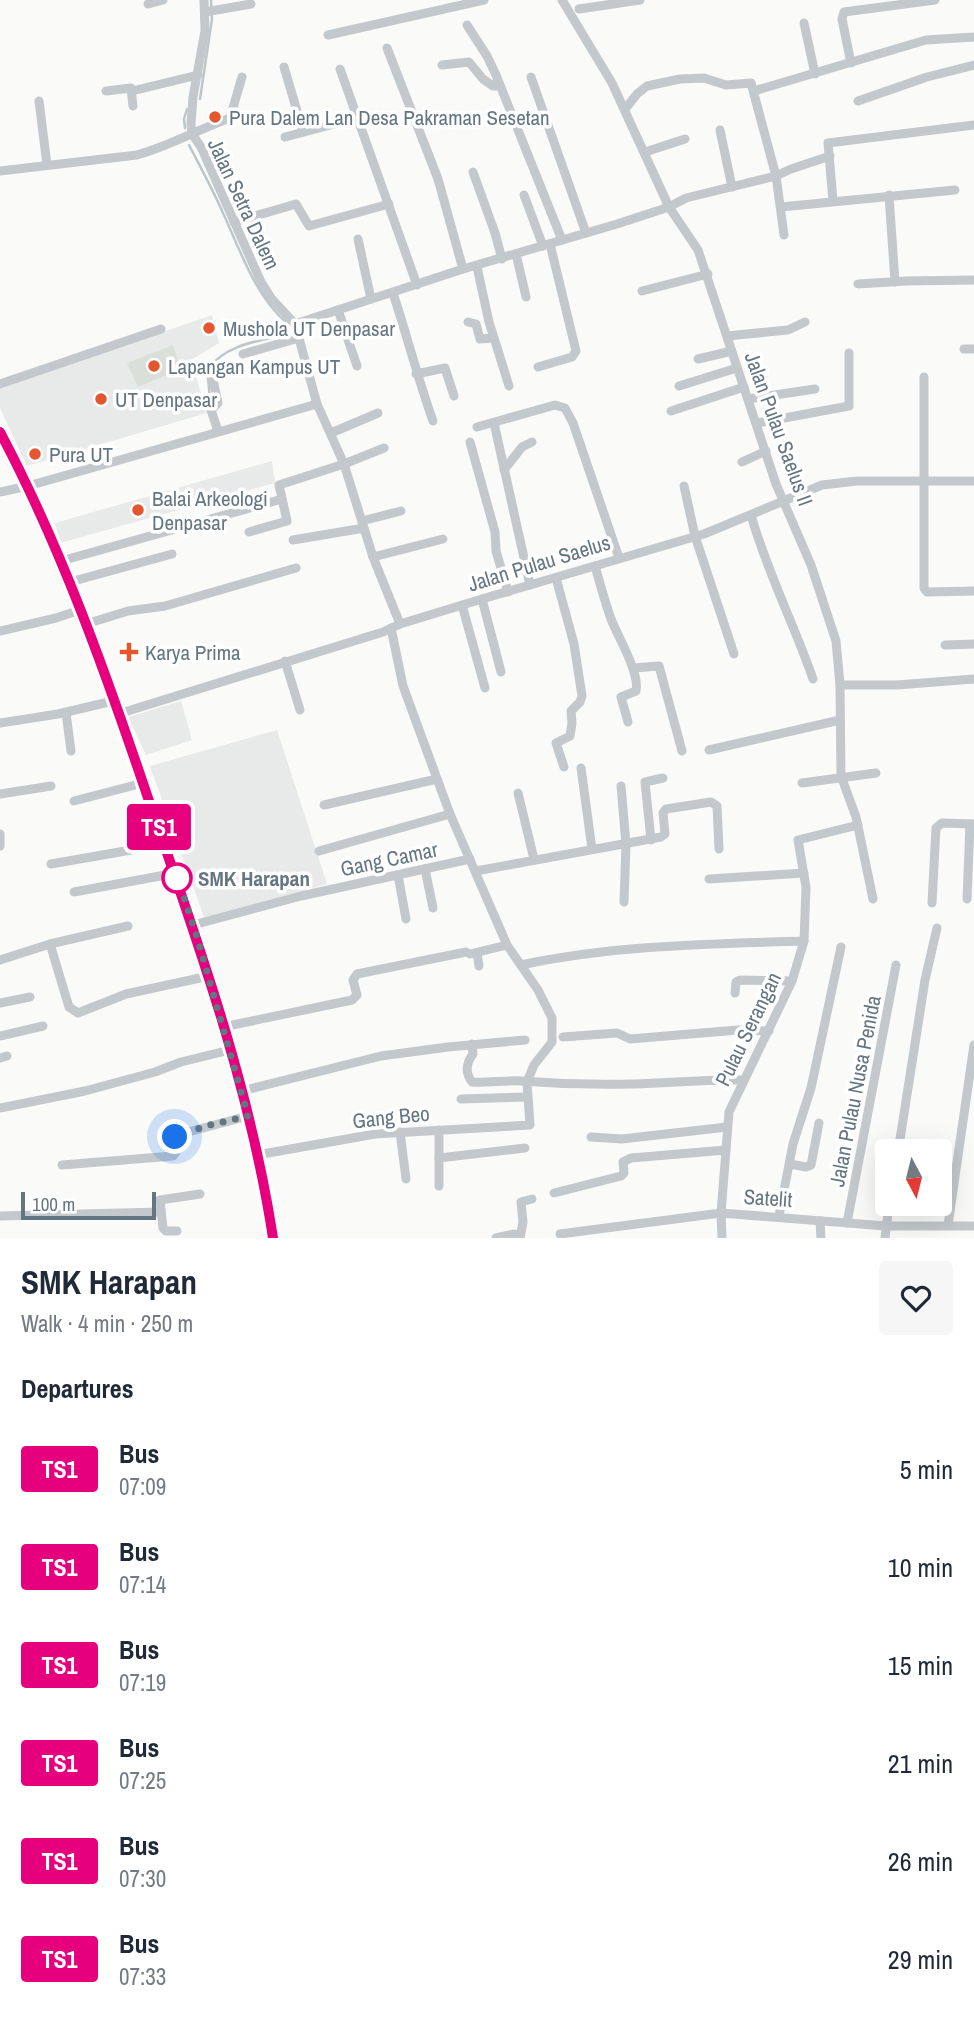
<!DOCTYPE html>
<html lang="en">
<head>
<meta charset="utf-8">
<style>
  body { margin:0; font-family:"Archivo Narrow",sans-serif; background:#f6f6f7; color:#1f2937; height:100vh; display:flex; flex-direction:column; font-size:26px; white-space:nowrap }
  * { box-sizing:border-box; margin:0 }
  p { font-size:23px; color:#747a83 }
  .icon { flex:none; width:38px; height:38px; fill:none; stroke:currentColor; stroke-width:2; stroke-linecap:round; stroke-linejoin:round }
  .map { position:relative; height:1238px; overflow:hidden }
  .sheet { display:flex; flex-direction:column; background:#fff; flex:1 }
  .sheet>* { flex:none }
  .badge { padding:0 14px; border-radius:5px; font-size:24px; line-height:46px }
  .needle { width:46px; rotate:173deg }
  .tools { position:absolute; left:875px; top:1139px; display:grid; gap:14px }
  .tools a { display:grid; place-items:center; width:77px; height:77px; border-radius:7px; background:#fff; box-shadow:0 7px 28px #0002; font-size:35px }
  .scale { position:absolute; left:21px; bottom:18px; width:135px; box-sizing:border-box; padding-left:7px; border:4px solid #657683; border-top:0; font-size:19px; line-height:24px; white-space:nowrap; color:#657683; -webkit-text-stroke:5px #fff; paint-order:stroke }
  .you { position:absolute; width:35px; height:35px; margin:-18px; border:5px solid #fff; border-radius:50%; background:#1a73e8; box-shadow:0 0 0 10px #1a73e833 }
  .map>.badge { position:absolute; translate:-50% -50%; box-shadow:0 0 0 4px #fff }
  h2 { padding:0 21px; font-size:26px; line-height:63px }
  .round { display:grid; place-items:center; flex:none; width:74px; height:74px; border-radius:7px; background:#f6f6f7 }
  .head { display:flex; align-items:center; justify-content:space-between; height:119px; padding:0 21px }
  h1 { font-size:33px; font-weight:700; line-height:52px }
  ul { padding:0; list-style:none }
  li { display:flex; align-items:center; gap:21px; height:98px; padding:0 21px }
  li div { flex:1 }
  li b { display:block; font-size:26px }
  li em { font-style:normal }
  li .badge { min-width:77px; font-weight:700; text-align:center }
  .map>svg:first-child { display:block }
  .built { fill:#e8e9e9 }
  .grass { fill:#dadfd7 }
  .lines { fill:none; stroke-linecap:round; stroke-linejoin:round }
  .stream { stroke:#bbc7cb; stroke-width:2.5 }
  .major-casing { stroke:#b5babe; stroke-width:14 }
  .minor { stroke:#c3c8cc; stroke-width:9 }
  .major { stroke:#fff; stroke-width:10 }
  .line-casing { stroke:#fff; stroke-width:16 }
  .line { stroke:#e6007e; stroke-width:10 }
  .walk { stroke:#657683; stroke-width:7; stroke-dasharray:0 12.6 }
  .poi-dot { fill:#e4572e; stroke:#fff; stroke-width:2.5 }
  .stop-dot { fill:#fff; stroke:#e6007e; stroke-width:3.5 }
  .labels { text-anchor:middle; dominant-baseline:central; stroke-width:7; stroke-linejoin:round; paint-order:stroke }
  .poi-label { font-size:21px; fill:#657683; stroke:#fff; text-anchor:start }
  .street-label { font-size:21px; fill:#657683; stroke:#fff }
  .stop-label { font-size:21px; font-weight:bold; fill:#657683; stroke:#fff; text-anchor:start }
</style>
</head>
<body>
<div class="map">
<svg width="974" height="1238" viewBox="0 0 974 1238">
  <rect width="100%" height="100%" fill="#fafaf8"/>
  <g class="built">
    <polygon points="212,315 219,343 191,360 207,413 27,466 0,408 0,389"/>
    <polygon points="272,461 275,483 60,543 55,523"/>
    <polygon points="181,701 192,740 146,755 128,717"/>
    <polygon points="277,730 327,884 205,920 150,766"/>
  </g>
  <polygon class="grass" points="173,345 181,369 138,387 127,363"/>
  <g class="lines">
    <g class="stream">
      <polyline points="200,99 212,19 211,0"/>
      <polyline points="185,128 184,119 187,109"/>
      <path d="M 189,145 C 201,168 213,190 223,213 C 241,252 255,296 288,324 L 288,334 C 260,341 226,344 209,368"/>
      <polyline points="208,378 210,399"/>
    </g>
    <defs>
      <path id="major" d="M 0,432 C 60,548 104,671 147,795 C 197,939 251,1086 273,1238"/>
    </defs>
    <use href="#major" class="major-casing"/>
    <g class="minor">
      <polyline points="204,0 205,31 193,97 191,124 192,134 201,147 261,282 271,298 295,324 317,404 344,464 373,557 400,624"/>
      <polyline points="562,0 612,83 669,207 698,250 776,484 811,565 836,641 840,685 841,776 856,817 873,899"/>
      <polyline points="148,4 163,0"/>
      <polyline points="579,9 640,0"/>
      <polyline points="205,12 251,4"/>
      <polyline points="804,23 815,74"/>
      <polyline points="467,25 487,56 496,75 562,240"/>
      <polyline points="328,35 484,0"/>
      <polyline points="387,48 438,179 463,269"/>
      <polyline points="851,63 842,19 844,12 935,0"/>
      <polyline points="442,65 469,62 483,79 493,86 500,86"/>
      <polyline points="284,67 303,131"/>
      <polyline points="340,69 417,285"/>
      <polyline points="531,77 586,233"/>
      <polyline points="106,91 131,88 133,106"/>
      <polyline points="132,91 198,75"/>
      <polyline points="754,91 926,40 974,37"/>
      <polyline points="39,101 47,165"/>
      <polyline points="858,101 927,77 974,65"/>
      <polyline points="626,108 637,94 647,86 680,79 704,78 726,85 751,83 776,176 784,235"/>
      <polyline points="720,130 732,187"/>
      <polyline points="285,137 357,118"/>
      <polyline points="645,152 685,139"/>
      <path d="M 0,171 L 137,155 C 170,146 199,129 230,118 L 242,77"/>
      <polyline points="473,172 495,233 502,259"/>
      <polyline points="524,195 543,246"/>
      <polyline points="889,195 895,282"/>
      <polyline points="833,201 828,143 974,125"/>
      <polyline points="781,207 955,190"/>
      <polyline points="234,222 296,204 309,226 389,204"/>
      <polyline points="358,239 371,299"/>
      <polyline points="516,254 526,297"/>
      <polyline points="477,267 489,322 509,386"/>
      <polyline points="858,284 906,281 974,280"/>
      <polyline points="642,291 708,274"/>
      <path d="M 393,293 C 407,336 418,379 433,421"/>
      <polyline points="338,310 357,366"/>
      <polyline points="468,322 476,324 480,339 493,338"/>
      <polyline points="295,324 463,269 617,224 669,207 686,198 776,176 791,169 830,156"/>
      <polyline points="727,336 788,330 805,322"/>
      <polyline points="964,349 974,349"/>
      <polyline points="243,354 299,338"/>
      <polyline points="698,359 732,351"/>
      <polyline points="538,367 572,357 576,351 550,244"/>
      <polyline points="211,371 218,403 211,410 218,431"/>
      <polyline points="416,374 445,368 454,396"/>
      <polyline points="924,377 924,588 927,592 974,591"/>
      <polyline points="0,384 161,329"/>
      <polyline points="679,386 737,368"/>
      <polyline points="748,399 815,389"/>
      <polyline points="671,411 744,387"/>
      <polyline points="494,423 530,585"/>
      <polyline points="757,423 849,406 849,353"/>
      <polyline points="477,427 555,405 565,408 573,423 619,558"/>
      <polyline points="331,433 378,413"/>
      <polyline points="470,442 495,532 496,551 508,592"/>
      <polyline points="742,462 766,451"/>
      <polyline points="504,470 522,447 532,442"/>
      <polyline points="684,486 695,536 734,654"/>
      <polyline points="0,492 28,486 317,404"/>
      <path d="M 751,515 C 767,572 794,624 813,679"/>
      <polyline points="362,521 401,511"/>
      <polyline points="249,532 287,521 279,485 344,464 384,448"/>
      <polyline points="293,540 364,528"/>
      <polyline points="373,557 443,539"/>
      <polyline points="61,561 282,499"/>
      <path d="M 595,566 C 600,584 605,602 611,619 C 618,637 640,673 636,691 L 621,697 L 628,722"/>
      <polyline points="556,578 574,644 582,696 580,702 571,711 572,723 570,736 556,743 564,767"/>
      <polyline points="70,582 172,554"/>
      <polyline points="482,599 501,672"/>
      <polyline points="462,605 485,688"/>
      <polyline points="86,624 128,611 165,606 296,568"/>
      <polyline points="0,631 56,618 80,610"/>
      <polyline points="945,645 974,644"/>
      <polyline points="285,661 300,710"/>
      <polyline points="633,668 659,666 682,751"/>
      <polyline points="840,685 897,685 974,679"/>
      <polyline points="66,713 71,751"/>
      <polyline points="118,714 383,632 400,624 482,599 704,534 822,485 857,481 974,481"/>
      <polyline points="0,723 58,714 113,701"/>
      <polyline points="709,750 840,720"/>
      <polyline points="581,768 592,849"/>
      <polyline points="802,783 876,773"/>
      <polyline points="621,786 626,844 624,902"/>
      <polyline points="518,793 534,859"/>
      <polyline points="0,794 51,786"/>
      <polyline points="74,801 143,783"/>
      <polyline points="324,805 437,779"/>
      <polyline points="0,834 0,846"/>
      <polyline points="651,840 645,782 663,778"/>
      <polyline points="319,851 450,814"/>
      <polyline points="51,864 165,844"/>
      <polyline points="425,869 433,908"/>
      <polyline points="476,871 661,837 665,834 663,813 666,809 711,802 717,806 719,849"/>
      <polyline points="398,875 406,919"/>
      <polyline points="709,879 804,873"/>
      <polyline points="74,892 176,873"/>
      <polyline points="967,899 970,824"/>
      <polyline points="932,903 936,828 942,823 974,824"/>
      <polyline points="193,925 301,896 470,859"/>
      <polyline points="50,944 69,1007 78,1013 126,994 209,976"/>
      <polyline points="477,953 479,966"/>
      <polyline points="470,954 507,945"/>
      <polyline points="0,960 50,944 128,926"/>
      <path d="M 521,965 C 615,945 709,944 804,941"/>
      <polyline points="735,993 736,982 740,980 792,981"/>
      <polyline points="0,1003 30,997"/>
      <polyline points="223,1027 352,1000 357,995 353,980 357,974 466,952"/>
      <polyline points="0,1036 43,1026"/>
      <polyline points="563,1037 617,1033 630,1039 738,1030 769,1031"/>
      <path d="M 472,1044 L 473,1054 C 466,1063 465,1073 472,1082 C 488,1083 505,1080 521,1081 C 559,1084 596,1085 634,1084 C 671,1083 706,1079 742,1080"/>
      <polyline points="0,1058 7,1056"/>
      <polyline points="242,1091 381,1056 448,1047 525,1040"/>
      <polyline points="461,1099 527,1097"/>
      <polyline points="0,1108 85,1091 155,1072 181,1062 230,1050"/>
      <polyline points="439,1130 439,1186"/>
      <polyline points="400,1132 406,1179"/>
      <polyline points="591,1137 622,1139 727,1127"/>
      <polyline points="898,1152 925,980 937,928"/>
      <polyline points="257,1155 375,1134 530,1125 527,1082 534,1065 552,1042 552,1018 538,990 507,945 450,814 403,686 391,628"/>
      <polyline points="439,1158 525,1148"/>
      <polyline points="790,1164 806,1167 811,1165 819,1123"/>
      <polyline points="62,1165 173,1156 176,1152 175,1137 177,1135 248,1116"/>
      <polyline points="554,1193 621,1176 624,1173 623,1162 631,1158 726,1150"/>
      <polyline points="0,1216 161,1212"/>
      <polyline points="779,1216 793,1144 811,1088 841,947"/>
      <polyline points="820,1221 821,1238"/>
      <polyline points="847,1223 896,965"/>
      <polyline points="948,1225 974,1045"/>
      <polyline points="177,1231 166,1231 163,1228 160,1200 200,1194"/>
      <polyline points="560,1234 721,1213 886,1226 974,1226"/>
      <polyline points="496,1238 514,1234 520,1236"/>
      <polyline points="520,1238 523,1222 521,1202 532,1199"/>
      <polyline points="722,1238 721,1213 729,1112 792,981 804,941 806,887 798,840 858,825"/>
      <polyline points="885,1238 889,1204"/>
    </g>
    <use href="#major" class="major"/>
  </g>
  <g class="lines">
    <defs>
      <path id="line" d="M 0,432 C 61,547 105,671 147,795 C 197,940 250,1086 273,1238"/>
    </defs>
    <use href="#line" class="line-casing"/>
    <use href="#line" class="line"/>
    <polyline class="walk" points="175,1137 206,1126 248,1116 197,937 176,873 177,878"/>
  </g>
  <g class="poi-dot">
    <circle cx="215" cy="117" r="7"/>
    <circle cx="209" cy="328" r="7"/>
    <circle cx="154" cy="366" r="7"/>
    <circle cx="101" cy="399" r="7"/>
    <circle cx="35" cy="454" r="7"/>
    <circle cx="138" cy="510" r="7"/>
    <path d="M125.5 641.5h7v7h7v7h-7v7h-7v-7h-7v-7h7z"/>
  </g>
  <circle class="stop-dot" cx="177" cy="878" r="14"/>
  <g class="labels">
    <g class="poi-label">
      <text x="229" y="117">Pura Dalem Lan Desa Pakraman Sesetan</text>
      <text x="223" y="328">Mushola UT Denpasar</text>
      <text x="168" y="366">Lapangan Kampus UT</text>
      <text x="115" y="399">UT Denpasar</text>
      <text x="49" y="454">Pura UT</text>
      <text x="152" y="498">Balai Arkeologi<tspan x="152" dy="24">Denpasar</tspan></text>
      <text x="145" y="652">Karya Prima</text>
    </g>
    <g class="street-label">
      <text transform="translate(244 204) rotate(65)">Jalan Setra Dalem</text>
      <text transform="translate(779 429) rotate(70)">Jalan Pulau Saelus II</text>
      <text transform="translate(539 563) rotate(-17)">Jalan Pulau Saelus</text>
      <text transform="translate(389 859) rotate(-12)">Gang Camar</text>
      <text transform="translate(748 1029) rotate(-64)">Pulau Serangan</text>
      <text transform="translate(855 1091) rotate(-79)">Jalan Pulau Nusa Penida</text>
      <text transform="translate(391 1117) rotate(-6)">Gang Beo</text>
      <text transform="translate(768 1198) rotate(4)">Satelit</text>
    </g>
    <g class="stop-label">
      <text x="198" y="878">SMK Harapan</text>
    </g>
  </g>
</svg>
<div class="tools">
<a><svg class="needle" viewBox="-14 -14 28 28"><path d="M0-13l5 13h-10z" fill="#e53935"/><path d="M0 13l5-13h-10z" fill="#747a83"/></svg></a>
</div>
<div class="scale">100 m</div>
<div class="you" style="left:175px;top:1137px"></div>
<b class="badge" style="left:159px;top:827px;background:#e6007e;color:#fff">TS1</b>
</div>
<section class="sheet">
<div class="head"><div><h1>SMK Harapan</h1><p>Walk · 4 min · 250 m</p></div><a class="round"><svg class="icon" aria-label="heart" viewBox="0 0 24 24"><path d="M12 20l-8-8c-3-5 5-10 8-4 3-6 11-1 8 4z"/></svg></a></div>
<h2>Departures</h2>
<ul>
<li><span class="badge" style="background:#e6007e;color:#fff">TS1</span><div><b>Bus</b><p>07:09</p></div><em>5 min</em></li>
<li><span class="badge" style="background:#e6007e;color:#fff">TS1</span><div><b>Bus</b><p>07:14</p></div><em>10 min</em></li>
<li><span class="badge" style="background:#e6007e;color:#fff">TS1</span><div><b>Bus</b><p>07:19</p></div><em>15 min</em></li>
<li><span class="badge" style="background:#e6007e;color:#fff">TS1</span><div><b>Bus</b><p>07:25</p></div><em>21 min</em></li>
<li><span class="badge" style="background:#e6007e;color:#fff">TS1</span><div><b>Bus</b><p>07:30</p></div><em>26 min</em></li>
<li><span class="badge" style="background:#e6007e;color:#fff">TS1</span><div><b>Bus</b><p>07:33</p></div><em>29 min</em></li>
</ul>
</section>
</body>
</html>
